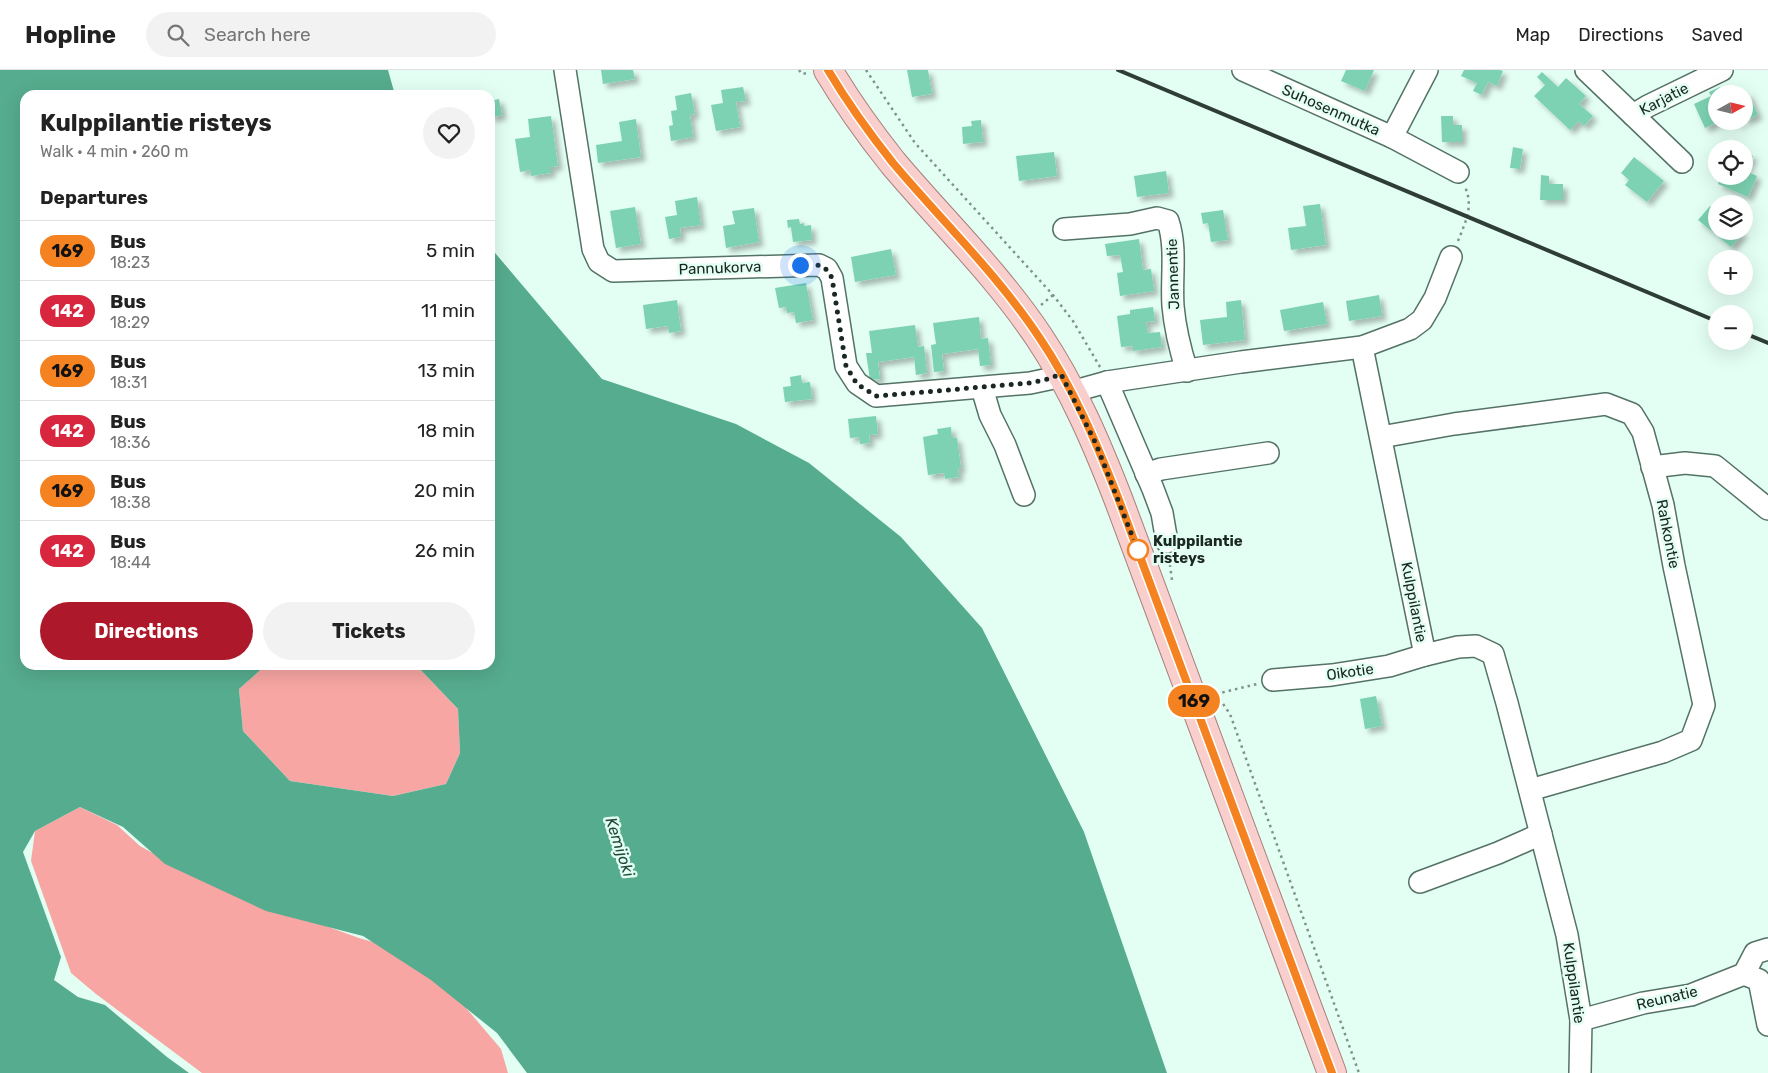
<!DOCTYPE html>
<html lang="en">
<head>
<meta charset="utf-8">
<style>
  body { margin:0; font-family:Rubik,sans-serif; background:#f2f2f2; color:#222; height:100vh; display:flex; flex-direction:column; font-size:19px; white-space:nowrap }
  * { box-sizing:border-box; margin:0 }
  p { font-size:16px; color:#767676 }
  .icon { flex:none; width:28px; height:28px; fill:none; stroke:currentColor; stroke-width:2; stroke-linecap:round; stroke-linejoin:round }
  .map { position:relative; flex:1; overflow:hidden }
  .sheet { position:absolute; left:20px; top:20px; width:475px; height:580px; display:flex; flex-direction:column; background:#fff; border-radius:15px; box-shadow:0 5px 20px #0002 }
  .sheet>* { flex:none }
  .badge { padding:0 10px; border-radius:16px; font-size:18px; line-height:32px }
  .needle { width:32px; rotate:82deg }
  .fabs { position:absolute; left:1708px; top:15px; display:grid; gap:10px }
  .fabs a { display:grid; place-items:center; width:45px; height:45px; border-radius:50%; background:#fff; box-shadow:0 5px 20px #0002; font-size:25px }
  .you { position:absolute; width:25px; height:25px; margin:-12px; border:4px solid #fff; border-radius:50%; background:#1a73e8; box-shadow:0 0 0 8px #1a73e833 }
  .map>.badge { position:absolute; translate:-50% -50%; box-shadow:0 0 0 2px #fff }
  h2 { padding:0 20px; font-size:19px; line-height:45px }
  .round { display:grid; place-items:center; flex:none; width:52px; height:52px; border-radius:26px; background:#f2f2f2 }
  .overview { display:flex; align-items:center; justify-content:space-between; height:85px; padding:0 20px }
  h1 { font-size:24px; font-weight:700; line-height:38px }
  .primary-button { display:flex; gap:10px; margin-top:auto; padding:10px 20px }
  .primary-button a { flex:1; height:58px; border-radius:30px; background:#ad192a; color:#fff; font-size:20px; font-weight:700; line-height:58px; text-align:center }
  .primary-button a+a { background:#f2f2f2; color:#222 }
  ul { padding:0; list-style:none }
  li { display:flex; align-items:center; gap:15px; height:60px; padding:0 20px; border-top:1px solid #e0e0e0 }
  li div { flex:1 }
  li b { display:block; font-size:19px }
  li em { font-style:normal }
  li .badge { min-width:55px; font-weight:700; text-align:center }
  header { display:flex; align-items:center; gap:30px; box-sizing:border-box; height:70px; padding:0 25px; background:#fff; border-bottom:1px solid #e0e0e0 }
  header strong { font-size:24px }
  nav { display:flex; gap:28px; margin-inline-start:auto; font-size:18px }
  .search { width:350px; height:45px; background:#f2f2f2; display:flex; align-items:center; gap:12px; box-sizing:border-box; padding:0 18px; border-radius:28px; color:#767676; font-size:19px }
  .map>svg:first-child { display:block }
  .forest { fill:#f7a6a3 }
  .water { fill:#56ac8e }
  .building { fill:#7cd2b2; filter:url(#shadow) }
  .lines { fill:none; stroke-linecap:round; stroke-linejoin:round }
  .minor-casing { stroke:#547266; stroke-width:24 }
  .major-casing { stroke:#a87f7b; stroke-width:30 }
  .path { stroke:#7f938b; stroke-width:2.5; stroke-dasharray:2.5 4; stroke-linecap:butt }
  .minor { stroke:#fff; stroke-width:21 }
  .major { stroke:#f9cfcd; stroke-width:28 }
  .rail { stroke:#2f3d37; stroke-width:4 }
  .line-casing { stroke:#fff; stroke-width:11 }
  .line { stroke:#f58220; stroke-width:8 }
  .walk { stroke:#1a2722; stroke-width:5; stroke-dasharray:0 9 }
  .stop-dot { fill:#fff; stroke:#f58220; stroke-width:2.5 }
  .labels { text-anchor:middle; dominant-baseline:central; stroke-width:5; stroke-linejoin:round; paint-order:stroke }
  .street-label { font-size:15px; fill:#1a2722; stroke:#e3fef3 }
  .stop-label { font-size:15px; font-weight:bold; fill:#1a2722; stroke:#e3fef3; text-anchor:start }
  .water-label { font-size:16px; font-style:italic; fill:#1f4638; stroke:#e3fef3 }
</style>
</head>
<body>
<header>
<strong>Hopline</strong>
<div class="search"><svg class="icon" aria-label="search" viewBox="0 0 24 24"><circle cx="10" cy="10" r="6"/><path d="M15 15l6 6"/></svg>Search here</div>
<nav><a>Map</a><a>Directions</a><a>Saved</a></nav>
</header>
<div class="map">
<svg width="1768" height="1003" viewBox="0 0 1768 1003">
  <defs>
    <filter id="shadow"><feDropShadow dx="4.5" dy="4.5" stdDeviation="2.5" flood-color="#0004"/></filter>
  </defs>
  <rect width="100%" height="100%" fill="#e3fef3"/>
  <g class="forest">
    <polygon points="266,595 416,595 458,639 460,683 446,714 393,726 290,711 243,661 239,619"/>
    <polygon points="80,737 117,755 140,776 207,813 359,868 408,882 433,899 501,979 508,1003 202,1003 96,924 71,903 31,791 35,761"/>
  </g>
  <polygon class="water" points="0,0 388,0 395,25 25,25 25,595 266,595 239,619 243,661 290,711 393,726 446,714 460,683 458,639 416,595 490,595 490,177 602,309 736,354 809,393 901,467 982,558 1084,762 1167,1003 527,1003 497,963 431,910 363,866 266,841 165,794 123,757 80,737 35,761 23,782 61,887 54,910 78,927 105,935 167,987 189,1003 0,1003"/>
  <g class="building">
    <polygon points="601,0 633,0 635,9 603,14"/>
    <polygon points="907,0 928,0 932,24 912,27"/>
    <polygon points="1346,0 1374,0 1365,21 1341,11"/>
    <polygon points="1464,0 1500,0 1503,1 1497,16 1488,12 1482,25 1473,21 1477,13 1461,6"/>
    <polygon points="1542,2 1558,17 1566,8 1586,26 1579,34 1593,46 1584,56 1579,51 1570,60 1534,26 1545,15 1537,7"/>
    <polygon points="743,17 746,31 736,32 740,57 716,61 711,35 723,33 721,20"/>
    <polygon points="1720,17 1724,24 1716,24 1716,51 1720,51 1705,58 1694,34 1711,26 1709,22"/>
    <polygon points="691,23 695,44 690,45 693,67 671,71 669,56 673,55 671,41 677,40 675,26"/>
    <polygon points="1748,23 1758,45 1738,54 1736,51 1744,51 1744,24"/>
    <polygon points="499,29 502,45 490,48 490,31"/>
    <polygon points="551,46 558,96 551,97 551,103 531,106 530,100 520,102 515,69 530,67 528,49"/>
    <polygon points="1441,46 1453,46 1453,55 1462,55 1462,72 1442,72"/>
    <polygon points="636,49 641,87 598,93 596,75 622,71 619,52"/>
    <polygon points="981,50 983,72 963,74 962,57 972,56 971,51"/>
    <polygon points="1513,77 1523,79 1520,99 1510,98"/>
    <polygon points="1054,82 1057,106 1019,111 1016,86"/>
    <polygon points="1744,82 1753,86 1746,101 1757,106 1748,127 1718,114 1721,106 1744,106"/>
    <polygon points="1634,87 1664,111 1647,132 1625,115 1629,110 1621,103"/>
    <polygon points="1166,101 1169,123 1137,127 1134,106"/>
    <polygon points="1541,105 1549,106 1549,114 1563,114 1563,130 1540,130"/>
    <polygon points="697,127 701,155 680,158 681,167 669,169 665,147 677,145 675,131"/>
    <polygon points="1320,134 1326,175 1291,180 1288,158 1306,156 1303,136"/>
    <polygon points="1710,136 1716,141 1716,161 1741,161 1743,163 1731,177 1698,150"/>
    <polygon points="635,137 641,174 616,178 610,141"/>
    <polygon points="754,138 759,172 726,178 723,156 735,154 732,141"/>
    <polygon points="1223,140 1228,170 1211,172 1208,153 1203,154 1201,143"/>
    <polygon points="799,149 800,154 804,153 804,156 811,155 812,170 793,172 791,157 788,158 787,150"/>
    <polygon points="1139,169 1143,200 1151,199 1154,221 1120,226 1117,203 1123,202 1120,185 1107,186 1105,174"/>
    <polygon points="891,179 896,205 855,212 851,187"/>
    <polygon points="806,213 813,250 796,253 794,242 787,243 786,237 779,238 775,218"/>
    <polygon points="1379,225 1382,246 1349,251 1346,231"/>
    <polygon points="677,230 681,261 669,263 668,256 646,259 643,235"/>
    <polygon points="1241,230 1245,270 1203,275 1200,250 1227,247 1226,232"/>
    <polygon points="1323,232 1327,254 1284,261 1280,240"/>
    <polygon points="1153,237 1155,251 1146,252 1148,263 1160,262 1162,277 1133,281 1133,276 1121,277 1117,246 1130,244 1130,240"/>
    <polygon points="979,247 981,269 988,268 991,295 980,296 978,279 942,284 944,301 934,302 931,275 936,274 933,253"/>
    <polygon points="915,255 918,277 924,276 927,303 916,305 914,287 878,292 880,309 870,310 866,283 872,283 869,261"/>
    <polygon points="801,305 802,313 810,312 812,329 785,332 783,317 791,316 790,307"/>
    <polygon points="876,346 878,364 869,365 870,373 860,374 859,367 850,368 848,349"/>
    <polygon points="951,357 952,368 957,368 961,398 958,399 959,407 945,409 944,403 928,405 923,367 938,364 937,359"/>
    <polygon points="1376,626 1382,656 1365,659 1360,629"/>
  </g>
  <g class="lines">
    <defs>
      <g id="minor">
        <polyline points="565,0 593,179 599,192 613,201 819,195 827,199 832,208 846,296 857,313 876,326 1030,313 1049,309 1061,304"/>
        <polyline points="1243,0 1392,67"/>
        <polyline points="1427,0 1392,67 1458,102"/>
        <polyline points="1586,0 1633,45 1648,36 1722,0"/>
        <polyline points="1633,45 1682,92"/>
        <path d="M 1064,159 L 1130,154 L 1157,148 L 1168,151 C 1177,178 1171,208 1173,236 C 1175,259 1180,279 1187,301"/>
        <polyline points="1362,277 1425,585 1458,577 1476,576 1493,584 1507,633 1567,865 1581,950 1580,1003"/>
        <polyline points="1107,312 1153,419 1162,443 1167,472"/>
        <polyline points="982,318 990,345 1005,375 1024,425"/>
        <polyline points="1071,322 1107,312 1241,292 1362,277 1410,259 1422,250 1435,228 1451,187"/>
        <polyline points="1381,367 1454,354 1606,334 1632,344 1643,362 1663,435 1674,496 1704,635 1691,670 1663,682 1530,720"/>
        <polyline points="1652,397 1685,393 1715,396 1768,439"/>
        <polyline points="1146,404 1161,399 1268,383"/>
        <polyline points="1273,610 1332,605 1389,596 1425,585"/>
        <polyline points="1420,812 1498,783 1541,764"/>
        <polyline points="1744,904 1759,910 1768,955"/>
        <polyline points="1581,950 1643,933 1691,925 1744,904 1755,883 1768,879"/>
      </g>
      <path id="major" d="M 828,0 C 847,32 870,64 893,93 C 942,151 997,204 1039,267 C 1073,318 1097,374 1119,431 L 1332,1003"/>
    </defs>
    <use href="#minor" class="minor-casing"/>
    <use href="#major" class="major-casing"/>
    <g class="path">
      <polyline points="799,0 802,4 808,3"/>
      <polyline points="866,0 915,73 1053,225 1073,251 1100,297"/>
      <path d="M 1458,171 C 1465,153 1474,136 1465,117"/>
      <polyline points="1041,235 1053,225"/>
      <polyline points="1169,488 1172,510"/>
      <polyline points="1212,618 1230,644 1359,1003"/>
      <polyline points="1216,624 1257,614"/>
    </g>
    <use href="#minor" class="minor"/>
    <use href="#major" class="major"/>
    <g class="rail">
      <path d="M 1118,0 C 1318,84 1518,166 1716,251"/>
      <polyline points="1744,263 1768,273"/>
    </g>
  </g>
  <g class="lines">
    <defs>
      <path id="line" d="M 828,0 C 847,32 870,64 893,93 C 942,151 997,204 1039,267 C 1073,317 1097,374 1119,430 L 1332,1003"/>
    </defs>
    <use href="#line" class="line-casing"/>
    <use href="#line" class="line"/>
    <path class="walk" d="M 800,195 C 816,195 824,192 832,208 L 846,296 L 857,314 L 876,326 L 1030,313 L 1048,309 L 1061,304 L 1096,374 L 1140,486 L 1138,480"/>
  </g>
  <circle class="stop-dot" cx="1138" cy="480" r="10"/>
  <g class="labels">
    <g class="street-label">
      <text transform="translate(1664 29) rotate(-27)">Karjatie</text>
      <text transform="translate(1331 40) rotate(24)">Suhosenmutka</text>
      <text transform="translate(720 198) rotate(-2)">Pannukorva</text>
      <text transform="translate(1173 204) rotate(-92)">Jannentie</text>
      <text transform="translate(1668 464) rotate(79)">Rahkontie</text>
      <text transform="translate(1414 532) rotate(79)">Kulppilantie</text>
      <text transform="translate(1350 602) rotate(-8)">Oikotie</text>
      <text transform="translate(1574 913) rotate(82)">Kulppilantie</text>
      <text transform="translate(1667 928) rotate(-13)">Reunatie</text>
    </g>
    <g class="stop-label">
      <text x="1153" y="471">Kulppilantie<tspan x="1153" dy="17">risteys</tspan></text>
    </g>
    <g class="water-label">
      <text transform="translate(620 777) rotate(72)">Kemijoki</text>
    </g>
  </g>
</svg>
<div class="fabs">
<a><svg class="needle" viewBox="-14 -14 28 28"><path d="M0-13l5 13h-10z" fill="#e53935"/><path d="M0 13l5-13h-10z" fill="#767676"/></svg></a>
<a><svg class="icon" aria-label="locate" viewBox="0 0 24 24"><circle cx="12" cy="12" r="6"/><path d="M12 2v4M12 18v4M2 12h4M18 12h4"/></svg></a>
<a><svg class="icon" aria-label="layers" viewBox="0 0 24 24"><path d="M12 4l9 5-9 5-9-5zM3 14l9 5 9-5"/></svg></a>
<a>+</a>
<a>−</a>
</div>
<div class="you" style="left:800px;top:195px"></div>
<b class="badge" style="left:1194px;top:631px;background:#f58220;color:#111">169</b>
<section class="sheet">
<div class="overview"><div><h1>Kulppilantie risteys</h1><p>Walk · 4 min · 260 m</p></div><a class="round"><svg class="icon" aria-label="heart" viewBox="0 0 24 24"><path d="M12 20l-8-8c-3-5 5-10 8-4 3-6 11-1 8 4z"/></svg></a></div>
<h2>Departures</h2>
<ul>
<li><span class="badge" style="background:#f58220;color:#111">169</span><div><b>Bus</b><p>18:23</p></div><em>5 min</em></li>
<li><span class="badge" style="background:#d7263d;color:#fff">142</span><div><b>Bus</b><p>18:29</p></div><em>11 min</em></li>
<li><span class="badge" style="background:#f58220;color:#111">169</span><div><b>Bus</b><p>18:31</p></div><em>13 min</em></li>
<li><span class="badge" style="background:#d7263d;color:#fff">142</span><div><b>Bus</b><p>18:36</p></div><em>18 min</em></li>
<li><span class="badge" style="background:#f58220;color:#111">169</span><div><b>Bus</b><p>18:38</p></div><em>20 min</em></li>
<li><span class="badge" style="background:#d7263d;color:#fff">142</span><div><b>Bus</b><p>18:44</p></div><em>26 min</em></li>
</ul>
<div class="primary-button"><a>Directions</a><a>Tickets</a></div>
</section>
</div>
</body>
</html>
